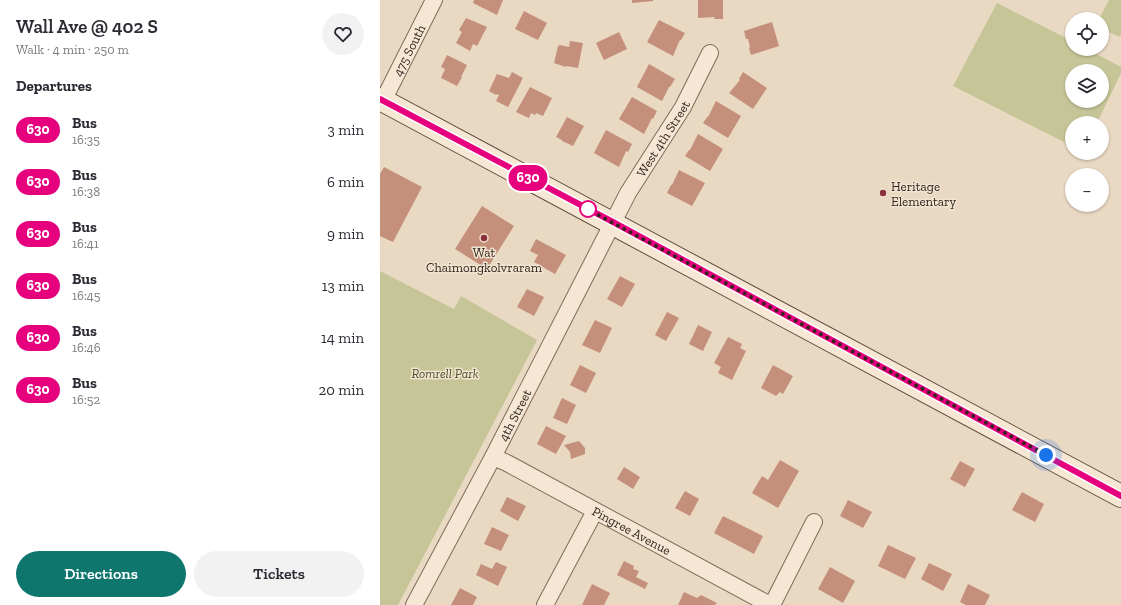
<!DOCTYPE html>
<html lang="en">
<head>
<meta charset="utf-8">
<style>
  body { margin:0; font-family:"Zilla Slab",serif; background:#f2f2f3; color:#2b2b33; height:100vh; display:flex; flex-direction:column; font-size:15px; white-space:nowrap }
  * { box-sizing:border-box; margin:0 }
  p { font-size:13px; color:#7c7c81 }
  .icon { flex:none; width:22px; height:22px; fill:none; stroke:currentColor; stroke-width:2; stroke-linecap:round; stroke-linejoin:round }
  .map { position:relative; flex:1; overflow:hidden }
  .drawer { display:flex; flex-direction:column; background:#fff; width:380px }
  .drawer>* { flex:none }
  .badge { padding:0 8px; border-radius:13px; font-size:14px; line-height:26px }
  .tools { position:absolute; left:685px; top:12px; display:grid; gap:8px }
  .tools a { display:grid; place-items:center; width:44px; height:44px; border-radius:50%; background:#fff; box-shadow:0 1px 3px #0004; font-size:20px }
  .you { position:absolute; width:20px; height:20px; margin:-10px; border:3px solid #fff; border-radius:50%; background:#1a73e8; box-shadow:0 0 0 6px #1a73e833 }
  .map>.badge { position:absolute; translate:-50% -50%; box-shadow:0 0 0 2px #fff }
  h2 { padding:0 16px; font-size:15px; line-height:36px }
  .round { display:grid; place-items:center; flex:none; width:42px; height:42px; border-radius:21px; background:#f2f2f3 }
  .headline { display:flex; align-items:center; justify-content:space-between; height:68px; padding:0 16px }
  h1 { font-size:19px; font-weight:600; line-height:30px }
  .cta { display:flex; gap:8px; margin-top:auto; padding:8px 16px }
  .cta a { flex:1; height:46px; border-radius:24px; background:#0f766e; color:#fff; font-size:16px; font-weight:600; line-height:46px; text-align:center }
  .cta a+a { background:#f2f2f3; color:#2b2b33 }
  ul { padding:0; list-style:none }
  li { display:flex; align-items:center; gap:12px; height:52px; padding:0 16px }
  li div { flex:1 }
  li b { display:block; font-size:15px }
  li em { font-style:normal }
  li .badge { min-width:44px; font-weight:700; text-align:center }
  main { display:flex; flex:1; min-height:0 }
  .map>svg:first-child { display:block }
  .green { fill:#c6c597; fill-rule:evenodd }
  .building { fill:#c4907b }
  .lines { fill:none; stroke-linecap:round; stroke-linejoin:round }
  .minor-casing { stroke:#816a5b; stroke-width:18 }
  .secondary-casing { stroke:#634c3e; stroke-width:24 }
  .minor { stroke:#f5e7d4; stroke-width:16 }
  .secondary { stroke:#f5e7d4; stroke-width:22 }
  .line-casing { stroke:#fff; stroke-width:9 }
  .line { stroke:#e6007e; stroke-width:6 }
  .walk { stroke:#32251e; stroke-width:4; stroke-dasharray:0 7.2 }
  .poi-dot { fill:#8a303d; stroke:#f1e4d0; stroke-width:1.5 }
  .stop-dot { fill:#fff; stroke:#e6007e; stroke-width:2 }
  .labels { text-anchor:middle; dominant-baseline:central; stroke-width:3; stroke-linejoin:round; paint-order:stroke }
  .street-label { font-size:13px; fill:#32251e; stroke:#f1e4d0 }
  .poi-label { font-size:13px; fill:#32251e; stroke:#f1e4d0; text-anchor:start }
  .park-label { font-size:13px; font-style:italic; fill:#484d26; stroke:#f1e4d0 }
</style>
</head>
<body>
<main>
<section class="drawer">
<div class="headline"><div><h1>Wall Ave @ 402 S</h1><p>Walk · 4 min · 250 m</p></div><a class="round"><svg class="icon" aria-label="heart" viewBox="0 0 24 24"><path d="M12 20l-8-8c-3-5 5-10 8-4 3-6 11-1 8 4z"/></svg></a></div>
<h2>Departures</h2>
<ul>
<li><span class="badge" style="background:#e6007e;color:#fff">630</span><div><b>Bus</b><p>16:35</p></div><em>3 min</em></li>
<li><span class="badge" style="background:#e6007e;color:#fff">630</span><div><b>Bus</b><p>16:38</p></div><em>6 min</em></li>
<li><span class="badge" style="background:#e6007e;color:#fff">630</span><div><b>Bus</b><p>16:41</p></div><em>9 min</em></li>
<li><span class="badge" style="background:#e6007e;color:#fff">630</span><div><b>Bus</b><p>16:45</p></div><em>13 min</em></li>
<li><span class="badge" style="background:#e6007e;color:#fff">630</span><div><b>Bus</b><p>16:46</p></div><em>14 min</em></li>
<li><span class="badge" style="background:#e6007e;color:#fff">630</span><div><b>Bus</b><p>16:52</p></div><em>20 min</em></li>
</ul>
<div class="cta"><a>Directions</a><a>Tickets</a></div>
</section>
<div class="map">
<svg width="741" height="605" viewBox="0 0 741 605">
  <rect width="100%" height="100%" fill="#e9d8c2"/>
  <g class="green">
    <polygon points="729,0 741,0 741,34 740,37 722,29 722,19 719,19"/>
    <path d="M 617,3 L 692,41 L 692,49 L 707,49 L 741,67 L 741,73 L 717,123 L 692,123 L 692,146 L 573,86 ZM 692,71 L 722,71 L 722,101 L 692,101 Z"/>
    <polygon points="0,271 74,309 81,296 157,340 18,605 0,605"/>
  </g>
  <g class="building">
    <polygon points="94,0 123,0 117,15 93,3"/>
    <polygon points="252,0 273,0 273,1 252,3"/>
    <polygon points="318,0 343,0 343,19 334,19 335,17 318,18"/>
    <polygon points="144,11 167,23 158,40 135,29"/>
    <polygon points="86,18 107,27 97,46 93,44 90,51 76,43 82,32 79,30"/>
    <polygon points="279,20 305,33 301,40 300,40 298,44 293,56 267,42"/>
    <polygon points="392,22 399,46 371,55 369,48 370,47 368,39 366,39 364,31"/>
    <polygon points="239,32 247,49 224,60 216,43"/>
    <polygon points="190,41 203,43 198,68 186,66 186,67 174,63 178,46 180,45 189,47"/>
    <polygon points="67,55 87,65 81,77 82,77 77,86 61,78 65,69 61,67"/>
    <polygon points="269,64 295,79 290,87 289,87 282,101 257,87"/>
    <polygon points="132,72 143,78 128,107 116,101 119,95 117,94 116,95 109,91 117,74 129,78"/>
    <polygon points="363,72 387,88 373,109 349,93 360,80 359,79"/>
    <polygon points="150,87 172,98 163,116 156,113 155,115 151,113 149,118 136,112"/>
    <polygon points="252,97 277,111 273,119 272,118 264,134 239,119"/>
    <polygon points="336,101 361,116 348,138 323,123 328,116 328,117"/>
    <polygon points="187,117 204,126 193,146 182,141 182,140 176,137"/>
    <polygon points="226,130 252,144 248,152 246,151 239,167 214,153"/>
    <polygon points="318,134 343,149 330,171 305,156 309,150 310,150"/>
    <polygon points="4,167 42,187 13,242 0,236 0,174"/>
    <polygon points="299,170 325,183 312,206 287,193 291,185 292,185"/>
    <polygon points="102,206 134,226 107,269 75,249"/>
    <polygon points="156,239 186,255 175,274 154,262 158,255 150,251"/>
    <polygon points="240,276 255,284 242,307 227,299"/>
    <polygon points="147,289 164,297 154,316 137,307"/>
    <polygon points="287,312 299,318 286,341 275,335"/>
    <polygon points="215,320 232,328 220,353 202,345"/>
    <polygon points="318,325 332,332 323,351 309,344"/>
    <polygon points="348,337 362,344 360,348 366,351 352,380 338,373 341,367 334,363"/>
    <polygon points="200,365 216,373 206,393 190,385"/>
    <polygon points="393,365 413,376 403,394 400,392 396,396 381,388"/>
    <polygon points="182,398 196,405 187,424 173,418"/>
    <polygon points="166,426 186,436 176,454 157,444"/>
    <polygon points="199,441 205,448 205,454 191,459 190,452 184,445"/>
    <polygon points="400,460 419,471 398,508 372,493 382,476 388,480"/>
    <polygon points="580,461 595,469 585,487 570,479"/>
    <polygon points="244,467 260,477 253,489 237,479"/>
    <polygon points="305,491 319,499 310,516 295,508"/>
    <polygon points="642,492 664,504 655,522 632,510"/>
    <polygon points="127,497 146,506 138,521 120,511"/>
    <polygon points="468,500 492,512 483,528 460,516"/>
    <polygon points="343,516 383,536 374,554 334,533"/>
    <polygon points="112,527 129,535 121,551 104,544"/>
    <polygon points="508,545 536,558 525,579 498,566"/>
    <polygon points="244,561 254,566 253,569 259,571 256,577 268,583 265,589 237,575"/>
    <polygon points="116,562 127,567 118,586 96,575 101,564 112,569"/>
    <polygon points="549,563 572,574 563,591 541,579"/>
    <polygon points="450,567 475,581 463,603 438,589"/>
    <polygon points="212,584 230,593 224,605 202,605"/>
    <polygon points="588,584 610,595 605,605 586,605 580,602"/>
    <polygon points="80,588 97,597 93,605 71,605"/>
    <polygon points="304,592 317,598 321,595 337,603 335,605 298,605"/>
  </g>
  <g class="lines">
    <defs>
      <g id="minor">
        <path id="s1" d="M 3,101 L 54,0"/>
        <path id="s2" d="M 113,457 L 127,463 L 390,605"/>
        <path id="s3" d="M 34,605 L 113,457 L 248,193 L 303,107 L 330,53"/>
        <polyline points="165,605 215,511"/>
        <polyline points="392,605 434,522"/>
      </g>
      <polyline id="secondary" points="0,99 741,496"/>
    </defs>
    <use href="#minor" class="minor-casing"/>
    <use href="#secondary" class="secondary-casing"/>
    <use href="#minor" class="minor"/>
    <use href="#secondary" class="secondary"/>
  </g>
  <g class="lines">
    <defs>
      <polyline id="line" points="0,99 233,222 741,496"/>
    </defs>
    <use href="#line" class="line-casing"/>
    <use href="#line" class="line"/>
    <polyline class="walk" points="208,209 207,209 666,455"/>
  </g>
  <g class="poi-dot">
    <circle cx="503" cy="193" r="4"/>
    <circle cx="104" cy="238" r="4"/>
  </g>
  <circle class="stop-dot" cx="208" cy="209" r="8"/>
  <g class="labels">
    <g class="street-label">
      <text stroke="none"><textPath href="#s1" startOffset="57">475 South</textPath></text>
      <text stroke="none"><textPath href="#s3" startOffset="529">West 4th Street</textPath></text>
      <text stroke="none"><textPath href="#s3" startOffset="215">4th Street</textPath></text>
      <text stroke="none"><textPath href="#s2" startOffset="157">Pingree Avenue</textPath></text>
    </g>
    <g class="poi-label">
      <text x="511" y="186">Heritage<tspan x="511" dy="15">Elementary</tspan></text>
      <text x="104" y="252" text-anchor="middle">Wat<tspan x="104" dy="15">Chaimongkolvraram</tspan></text>
    </g>
    <g class="park-label">
      <text x="65" y="373">Romrell Park</text>
    </g>
  </g>
</svg>
<div class="tools">
<a><svg class="icon" aria-label="locate" viewBox="0 0 24 24"><circle cx="12" cy="12" r="6"/><path d="M12 2v4M12 18v4M2 12h4M18 12h4"/></svg></a>
<a><svg class="icon" aria-label="layers" viewBox="0 0 24 24"><path d="M12 4l9 5-9 5-9-5zM3 14l9 5 9-5"/></svg></a>
<a>+</a>
<a>−</a>
</div>
<div class="you" style="left:666px;top:455px"></div>
<b class="badge" style="left:148px;top:178px;background:#e6007e;color:#fff">630</b>
</div>
</main>
</body>
</html>
